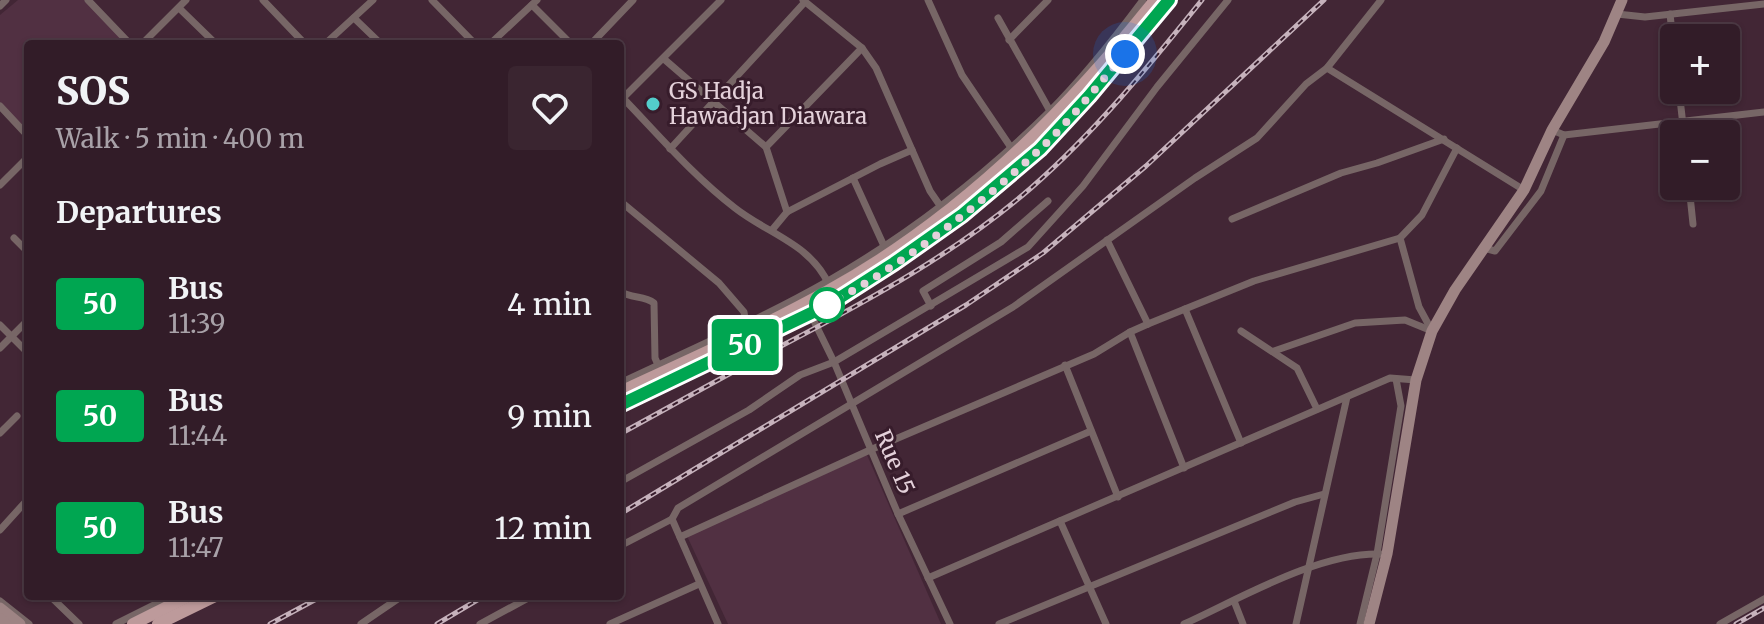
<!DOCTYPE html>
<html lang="en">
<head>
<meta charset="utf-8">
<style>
  body { margin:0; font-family:Merriweather,serif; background:#3a2530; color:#f1f3f6; height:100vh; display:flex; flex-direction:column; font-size:30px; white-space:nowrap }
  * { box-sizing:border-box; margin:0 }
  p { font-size:26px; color:#a8a1a8 }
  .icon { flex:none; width:44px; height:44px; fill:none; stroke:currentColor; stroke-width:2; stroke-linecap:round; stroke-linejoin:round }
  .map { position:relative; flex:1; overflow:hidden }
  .side { position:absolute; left:24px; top:40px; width:600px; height:560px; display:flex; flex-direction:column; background:#321c28; border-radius:8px; box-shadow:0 2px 6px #0004,0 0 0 2px #4d3a45 }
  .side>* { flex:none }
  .badge { padding:0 16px; border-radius:6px; font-size:28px; line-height:52px }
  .controls { position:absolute; left:1660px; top:24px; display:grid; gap:16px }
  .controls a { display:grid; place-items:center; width:80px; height:80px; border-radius:8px; background:#321c28; box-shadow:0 2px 6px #0004,0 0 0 2px #4d3a45; font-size:40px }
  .you { position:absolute; width:40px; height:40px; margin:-20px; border:6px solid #fff; border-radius:50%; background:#1a73e8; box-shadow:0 0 0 12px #1a73e833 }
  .map>.badge { position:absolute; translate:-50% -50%; box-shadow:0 0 0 4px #fff }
  h2 { padding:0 32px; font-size:30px; line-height:72px }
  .round { display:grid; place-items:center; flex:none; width:84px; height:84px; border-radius:8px; background:#3a2530 }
  .headline { display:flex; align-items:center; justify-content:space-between; height:136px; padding:0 32px }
  h1 { font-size:38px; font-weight:800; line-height:60px }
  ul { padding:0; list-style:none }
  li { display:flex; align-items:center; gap:24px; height:112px; padding:0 32px }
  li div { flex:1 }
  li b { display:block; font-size:30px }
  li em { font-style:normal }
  li .badge { min-width:88px; font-weight:700; text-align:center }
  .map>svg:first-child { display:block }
  .built { fill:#513042 }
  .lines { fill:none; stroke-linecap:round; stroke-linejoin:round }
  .street { stroke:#766; stroke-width:7 }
  .secondary { stroke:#9e8484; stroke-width:11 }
  .primary { stroke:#bd9a9b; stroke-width:12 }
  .rail-casing { stroke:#c6b2bc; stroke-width:5 }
  .rail { stroke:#371c2b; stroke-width:2; stroke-dasharray:6; stroke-linecap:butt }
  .line-casing { stroke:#fff; stroke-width:18 }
  .line { stroke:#00a651; stroke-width:12 }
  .walk { stroke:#e4d1da; stroke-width:8; stroke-dasharray:0 14.4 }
  .poi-dot { fill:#53cdcb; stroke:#371c2b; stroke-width:3 }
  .stop-dot { fill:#fff; stroke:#00a651; stroke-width:4 }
  .labels { text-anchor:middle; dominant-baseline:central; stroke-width:6; stroke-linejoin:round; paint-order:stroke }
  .poi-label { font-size:22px; fill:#e4d1da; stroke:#371c2b; text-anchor:start }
  .street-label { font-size:22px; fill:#e4d1da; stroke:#371c2b }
</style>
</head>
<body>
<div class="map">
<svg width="1764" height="624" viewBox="0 0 1764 624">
  <rect width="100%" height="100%" fill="#422635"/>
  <g class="built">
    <polygon points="18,0 90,0 128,44 28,44 28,140 0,106 0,15"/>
    <polygon points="867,455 941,624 728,624 687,536"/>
  </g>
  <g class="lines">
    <g class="street">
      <polyline points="88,0 130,44"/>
      <polyline points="263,0 305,44"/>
      <polyline points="432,0 475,44"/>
      <polyline points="803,0 862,48 876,68 930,191 941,207"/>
      <polyline points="928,0 962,75 1012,149"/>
      <polyline points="532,5 571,44"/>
      <polyline points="0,6 6,0"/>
      <polyline points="179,8 216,44"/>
      <polyline points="1617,14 1645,17 1764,4"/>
      <polyline points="1670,14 1674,51"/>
      <polyline points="354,18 381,44"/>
      <polyline points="998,18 1050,111"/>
      <polyline points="1009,40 1048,0"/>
      <polyline points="142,44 186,0"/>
      <polyline points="325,44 373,0"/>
      <polyline points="490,44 537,0"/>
      <polyline points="591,44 633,0"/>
      <polyline points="664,59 766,147 787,212"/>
      <polyline points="1327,68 1524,190"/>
      <polyline points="1679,90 1684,134"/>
      <path d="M 620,95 C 657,133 692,175 735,208 C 768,234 811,244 829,285"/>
      <polyline points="622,99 721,0"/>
      <polyline points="0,106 28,136"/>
      <polyline points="1552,130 1564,135 1764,112"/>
      <polyline points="766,147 862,48"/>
      <polyline points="670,149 805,2"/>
      <polyline points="853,178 884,246"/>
      <polyline points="0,185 28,157"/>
      <polyline points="1689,186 1693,224"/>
      <polyline points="620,201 719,283 744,312 746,325"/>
      <polyline points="1232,219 1341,173 1377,163 1444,139"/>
      <polyline points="772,230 787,212 880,164 912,150"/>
      <polyline points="14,238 28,252"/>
      <polyline points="1107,240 1148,324"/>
      <polyline points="1484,248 1495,251 1541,191 1564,135"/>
      <path d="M 620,291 C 631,299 644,295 654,303 L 655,358 L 659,367"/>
      <polyline points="931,306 923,291 1001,242 1048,201"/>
      <polyline points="1185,309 1241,443"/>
      <polyline points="810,313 834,362 898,514 950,624"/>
      <polyline points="0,325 28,353"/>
      <polyline points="1241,331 1297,368 1317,409"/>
      <polyline points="1432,331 1419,307 1400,238 1422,215 1457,148"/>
      <polyline points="1130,332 1184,468"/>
      <polyline points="0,348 28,320"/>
      <polyline points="1274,351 1355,323 1405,320 1432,331"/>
      <polyline points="1065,365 1118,497"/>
      <path d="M 620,383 C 690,350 761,319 828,281 C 908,235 984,176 1049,112 C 1084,77 1114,39 1143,0"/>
      <polyline points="0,433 17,416"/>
      <polyline points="620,482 749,410 800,375 834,362 1028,247 1083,186 1157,87 1228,0"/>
      <polyline points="898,514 1091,431"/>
      <polyline points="672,519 718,624"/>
      <polyline points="1060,521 1106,624"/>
      <polyline points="0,530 28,499"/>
      <polyline points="680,537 870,450 1094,354 1130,332 1148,324 1254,281 1400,238"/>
      <polyline points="620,546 672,519 678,508 1013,307 1195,178 1257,138 1306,84 1327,68 1381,0"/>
      <polyline points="928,578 1390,378 1416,380"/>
      <polyline points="50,596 79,624"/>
      <polyline points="0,601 29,624"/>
      <polyline points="1234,601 1243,624"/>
      <polyline points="116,624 172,596"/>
      <polyline points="361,624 402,596"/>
      <polyline points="480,624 532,596"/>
      <polyline points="610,624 699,584"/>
      <polyline points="999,624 1295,502 1324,494"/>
      <path d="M 1184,624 C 1241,598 1319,552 1381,554"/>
      <polyline points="1296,624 1347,397"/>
      <polyline points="1360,624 1377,554 1401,406 1396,379"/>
      <polyline points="1720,624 1764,599"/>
    </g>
    <g class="secondary">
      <polyline points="0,608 20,624"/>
      <polyline points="0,619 6,624"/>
      <polyline points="1369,624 1387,554 1416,380 1432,331 1455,290 1524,190 1552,130 1604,42 1622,0"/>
    </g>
    <g class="primary">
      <path d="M 620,392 C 690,360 761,328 828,291 C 957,220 1065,114 1155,0"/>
      <polyline points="620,405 830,304 894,263 962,215 1040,149 1089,96 1169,0"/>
      <polyline points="133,624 189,596"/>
      <polyline points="158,624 215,596"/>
    </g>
    <defs>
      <g id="rail">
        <path d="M 620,434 C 675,404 730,373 785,344 C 871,299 957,252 1031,188 C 1095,132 1149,66 1202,0"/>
        <polyline points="620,514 966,305 1043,253 1146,166 1324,0"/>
        <polyline points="270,624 322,596"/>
        <polyline points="437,624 484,596"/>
        <polyline points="1736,624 1764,608"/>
      </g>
    </defs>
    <use href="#rail" class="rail-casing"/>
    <use href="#rail" class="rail"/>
  </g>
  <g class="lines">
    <defs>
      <polyline id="line" points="620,405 830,304 894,263 962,215 1040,149 1089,96 1169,0"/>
    </defs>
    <use href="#line" class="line-casing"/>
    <use href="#line" class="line"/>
    <path class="walk" d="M 827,305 C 901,266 978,207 1039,150 C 1070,121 1097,86 1125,54"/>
  </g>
  <circle class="poi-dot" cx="653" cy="104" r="8"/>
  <circle class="stop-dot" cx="827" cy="305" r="16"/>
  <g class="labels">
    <g class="poi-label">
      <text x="669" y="91">GS Hadja<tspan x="669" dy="25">Hawadjan Diawara</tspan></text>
    </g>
    <g class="street-label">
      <text transform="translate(895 462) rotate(67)">Rue 15</text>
    </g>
  </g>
</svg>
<div class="controls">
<a>+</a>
<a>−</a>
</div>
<div class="you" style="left:1125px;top:54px"></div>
<b class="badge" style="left:745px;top:345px;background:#00a651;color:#fff">50</b>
<section class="side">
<div class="headline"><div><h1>SOS</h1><p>Walk · 5 min · 400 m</p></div><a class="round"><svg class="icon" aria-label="heart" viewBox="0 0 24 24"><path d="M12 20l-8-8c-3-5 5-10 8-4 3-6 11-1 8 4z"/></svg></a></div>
<h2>Departures</h2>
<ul>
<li><span class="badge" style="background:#00a651;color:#fff">50</span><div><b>Bus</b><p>11:39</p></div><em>4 min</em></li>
<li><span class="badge" style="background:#00a651;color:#fff">50</span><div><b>Bus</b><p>11:44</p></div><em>9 min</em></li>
<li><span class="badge" style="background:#00a651;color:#fff">50</span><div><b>Bus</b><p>11:47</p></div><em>12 min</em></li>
</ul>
</section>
</div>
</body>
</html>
